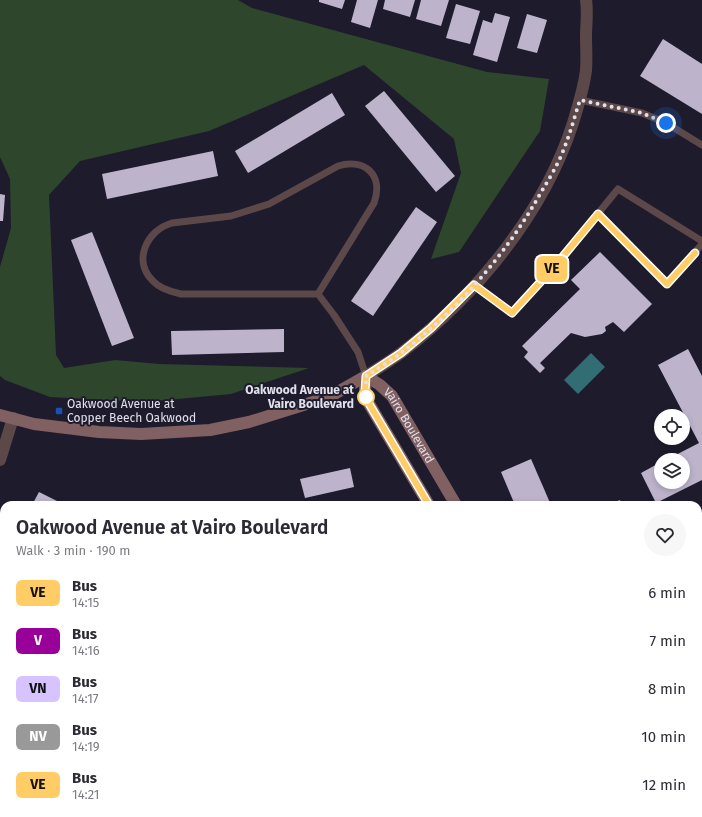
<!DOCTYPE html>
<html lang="en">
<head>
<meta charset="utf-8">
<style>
  body { margin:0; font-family:"Fira Sans",sans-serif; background:#f7f7f7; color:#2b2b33; height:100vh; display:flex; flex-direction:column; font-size:15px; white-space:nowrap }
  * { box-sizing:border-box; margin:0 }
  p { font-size:13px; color:#7c7c81 }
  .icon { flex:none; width:22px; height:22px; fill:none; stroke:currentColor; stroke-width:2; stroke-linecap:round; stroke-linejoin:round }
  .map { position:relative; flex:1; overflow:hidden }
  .side { position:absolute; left:0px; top:501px; width:702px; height:316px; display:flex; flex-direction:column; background:#fff; border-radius:12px 12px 0 0; box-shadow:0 2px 6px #0003 }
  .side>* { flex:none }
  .badge { padding:0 8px; border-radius:6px; font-size:14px; line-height:26px }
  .buttons { position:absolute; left:654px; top:409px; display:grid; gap:8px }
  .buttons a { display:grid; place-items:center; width:36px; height:36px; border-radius:50%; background:#fff; box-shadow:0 2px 6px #0003; font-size:20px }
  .you { position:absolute; width:20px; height:20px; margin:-10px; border:3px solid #fff; border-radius:50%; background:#1a73e8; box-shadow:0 0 0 6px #1a73e833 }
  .map>.badge { position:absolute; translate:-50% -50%; box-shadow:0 0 0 2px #fff }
  .round { display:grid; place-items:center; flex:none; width:42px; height:42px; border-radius:21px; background:#f7f7f7 }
  .overview { display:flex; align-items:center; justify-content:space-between; height:68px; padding:0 16px }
  h1 { font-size:19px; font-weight:600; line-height:30px }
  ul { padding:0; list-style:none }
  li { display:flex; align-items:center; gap:12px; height:48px; padding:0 16px }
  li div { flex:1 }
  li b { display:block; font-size:15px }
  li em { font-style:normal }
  li .badge { min-width:44px; font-weight:700; text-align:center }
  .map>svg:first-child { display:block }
  .green { fill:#2e462b }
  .water { fill:#336d74 }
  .building { fill:#bdb4cc }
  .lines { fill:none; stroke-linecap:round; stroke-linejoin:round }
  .lane { stroke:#5c4848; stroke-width:7 }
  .street { stroke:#5c4848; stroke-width:12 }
  .secondary { stroke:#806060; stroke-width:12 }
  .line-casing { stroke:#fff; stroke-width:9 }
  .line { stroke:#fc6; stroke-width:6 }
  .walk { stroke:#e1e0ed; stroke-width:4; stroke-dasharray:0 7.2 }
  .stop-dot { fill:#fff; stroke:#fc6; stroke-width:2 }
  .transit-dot { fill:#1a4fb4; stroke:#1e1b2d; stroke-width:1.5 }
  .labels { text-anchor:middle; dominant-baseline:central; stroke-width:4; stroke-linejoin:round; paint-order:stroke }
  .stop-label { font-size:12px; font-weight:bold; fill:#e1e0ed; stroke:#1e1b2d; text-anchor:end }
  .poi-label { font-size:12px; fill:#e1e0ed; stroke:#1e1b2d; text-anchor:start }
  .street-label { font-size:12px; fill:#e1e0ed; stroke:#1e1b2d }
</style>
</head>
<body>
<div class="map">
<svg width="702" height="817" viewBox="0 0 702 817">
  <rect width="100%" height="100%" fill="#1e1b2d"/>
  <polygon class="green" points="0,0 238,0 252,8 487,72 549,79 540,131 459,252 431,259 461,173 454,139 364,65 209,131 80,161 49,195 56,355 64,368 115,360 159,364 309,368 231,394 146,402 50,397 5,380 0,376 0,267 11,228 10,179 0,157"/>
  <polygon class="water" points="591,353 605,367 578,394 564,380"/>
  <g class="building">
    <polygon points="319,0 345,0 342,9 319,2"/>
    <polygon points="357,0 378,0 370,28 351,22"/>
    <polygon points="385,0 415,0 410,17 383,9"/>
    <polygon points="421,0 449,0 441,26 416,19"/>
    <polygon points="456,4 480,11 470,44 446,38"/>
    <polygon points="495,13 510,17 497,62 473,55 483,20 492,23"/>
    <polygon points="527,14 547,20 537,53 517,48"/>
    <polygon points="663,39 702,64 702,114 640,76"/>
    <polygon points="384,91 455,176 436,192 365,106"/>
    <polygon points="332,93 345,115 248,173 235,151"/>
    <polygon points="213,151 218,176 107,199 102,174"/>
    <polygon points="0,194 5,195 3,221 0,221"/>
    <polygon points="416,207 437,222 373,316 351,301"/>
    <polygon points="92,232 134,338 112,346 71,240"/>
    <polygon points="600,252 652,304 624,332 613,322 605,327 606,331 602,334 585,337 571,333 540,363 545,368 540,373 524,357 528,352 522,346 580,289 571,280"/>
    <polygon points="284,329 284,352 172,355 171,331"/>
    <polygon points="688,349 702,376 702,480 656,503 641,473 661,462 661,482 683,482 683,460 666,460 699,443 658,365"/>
    <polygon points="531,459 551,505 515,505 501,472"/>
    <polygon points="350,468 354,487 305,498 300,479"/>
    <polygon points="39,492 59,502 57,505 32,505"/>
    <polygon points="620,500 622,505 607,505"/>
    <polygon points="702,652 702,694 698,697 698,655"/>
    <polygon points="4,679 4,728 0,730 0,681"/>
    <polygon points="698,699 702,705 702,761 698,755"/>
    <polygon points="155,813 189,813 177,817 156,817"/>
    <polygon points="369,813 393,813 394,817 368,817 367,814"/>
    <polygon points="438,813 463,813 462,817 437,817"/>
  </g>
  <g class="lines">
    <g class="lane">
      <polyline points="580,100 642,113 666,123 702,145"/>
      <polyline points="598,213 667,284 702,244"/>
      <polyline points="474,285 512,313 555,266 618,189 702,241"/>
      <path d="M 318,294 L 181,294 C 172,292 160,289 153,281 C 132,261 147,230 172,223 L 231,216 L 269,204 L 338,166 C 365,158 384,175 374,203 L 318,294 L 334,315 L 358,352 L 366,376"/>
    </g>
    <g class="street">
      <path d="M 366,376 C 377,369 390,361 401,353 C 476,296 544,213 573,123 C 578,106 584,88 586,70 C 587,59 586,47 586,36 C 586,25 588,12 586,0"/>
      <polyline points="0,460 13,418"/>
      <polyline points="0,581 4,585"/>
      <polyline points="108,813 109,817"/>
    </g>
    <g class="secondary">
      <path id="s1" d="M 366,376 L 380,385 L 392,396 L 456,505"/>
      <polyline points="366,376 365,391 368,402 429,505"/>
      <polyline points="0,415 34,424 99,432 141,434 210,430 249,422 329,397 366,376"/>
      <polyline points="647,813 652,817"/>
      <polyline points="681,813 686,817"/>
    </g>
  </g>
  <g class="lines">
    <defs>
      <polyline id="line" points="429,505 368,402 365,391 366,376 401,353 431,328 474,285 512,313 555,266 598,214 667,284 695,253"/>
    </defs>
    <use href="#line" class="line-casing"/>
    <use href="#line" class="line"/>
    <path class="walk" d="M 366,397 L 366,376 C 377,369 390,361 401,353 C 457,310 506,255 540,194 C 549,179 559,163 565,146 C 571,131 575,115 580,100 L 642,113 L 666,123"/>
  </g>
  <circle class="stop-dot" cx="366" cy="397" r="8"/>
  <rect class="transit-dot" x="55" y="407" width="8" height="8" rx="2"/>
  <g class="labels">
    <g class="stop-label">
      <text x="354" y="390">Oakwood Avenue at<tspan x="354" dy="14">Vairo Boulevard</tspan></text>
    </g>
    <g class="poi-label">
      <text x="67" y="404">Oakwood Avenue at<tspan x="67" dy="14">Copper Beech Oakwood</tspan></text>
    </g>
    <g class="street-label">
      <text stroke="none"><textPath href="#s1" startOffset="67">Vairo Boulevard</textPath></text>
    </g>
  </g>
</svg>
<div class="buttons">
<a><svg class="icon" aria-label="locate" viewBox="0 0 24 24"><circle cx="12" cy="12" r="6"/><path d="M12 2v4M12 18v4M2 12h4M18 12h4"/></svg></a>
<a><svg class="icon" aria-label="layers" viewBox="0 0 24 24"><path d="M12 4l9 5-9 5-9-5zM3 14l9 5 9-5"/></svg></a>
</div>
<div class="you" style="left:666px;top:123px"></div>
<b class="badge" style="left:552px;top:269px;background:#fc6;color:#111">VE</b>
<section class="side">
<div class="overview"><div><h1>Oakwood Avenue at Vairo Boulevard</h1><p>Walk · 3 min · 190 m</p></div><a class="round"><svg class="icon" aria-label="heart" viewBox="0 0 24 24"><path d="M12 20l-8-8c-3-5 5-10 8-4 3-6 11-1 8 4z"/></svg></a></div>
<ul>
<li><span class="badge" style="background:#fc6;color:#111">VE</span><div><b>Bus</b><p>14:15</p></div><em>6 min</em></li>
<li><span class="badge" style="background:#909;color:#fff">V</span><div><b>Bus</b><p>14:16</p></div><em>7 min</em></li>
<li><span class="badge" style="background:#d7c3ff;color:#111">VN</span><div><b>Bus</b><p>14:17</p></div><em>8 min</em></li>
<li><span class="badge" style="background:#999;color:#fff">NV</span><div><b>Bus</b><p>14:19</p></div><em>10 min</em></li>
<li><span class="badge" style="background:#fc6;color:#111">VE</span><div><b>Bus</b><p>14:21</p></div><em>12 min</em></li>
</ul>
</section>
</div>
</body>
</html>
